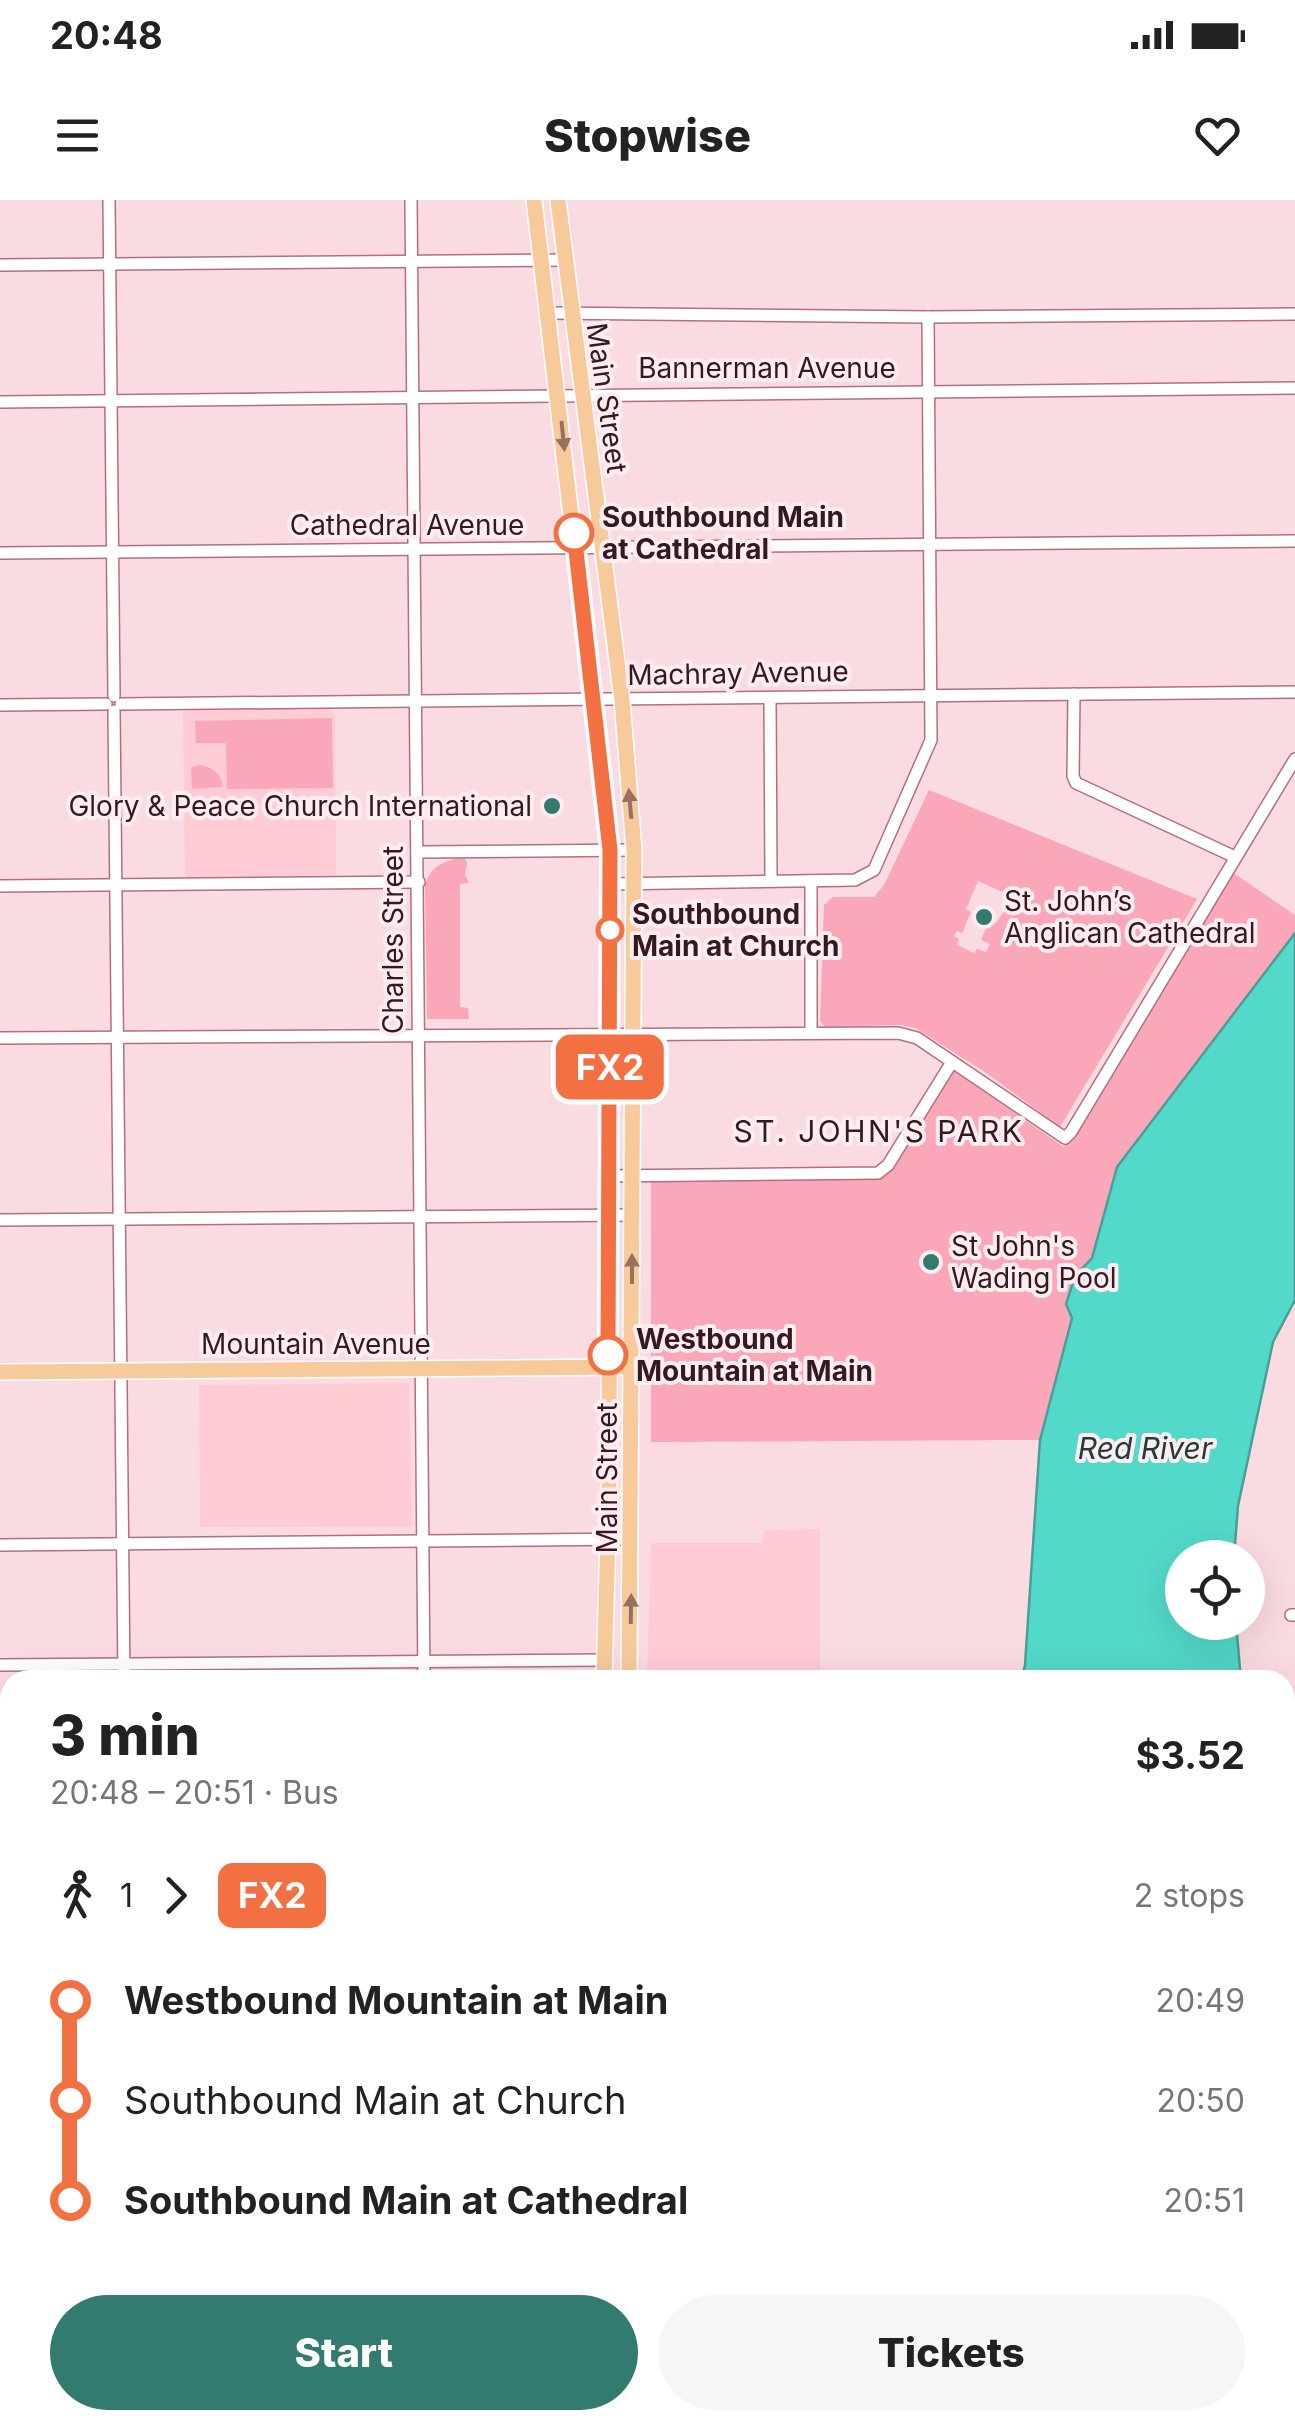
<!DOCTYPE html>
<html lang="en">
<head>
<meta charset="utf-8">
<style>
  body { margin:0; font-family:Inter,sans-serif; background:#f6f6f6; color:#222; height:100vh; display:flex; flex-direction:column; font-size:38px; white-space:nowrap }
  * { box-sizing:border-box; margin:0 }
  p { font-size:32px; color:#767676 }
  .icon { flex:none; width:55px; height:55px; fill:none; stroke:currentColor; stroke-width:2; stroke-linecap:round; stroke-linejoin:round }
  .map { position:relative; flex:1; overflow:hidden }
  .details { position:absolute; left:0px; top:1470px; width:1295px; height:760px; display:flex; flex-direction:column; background:#fff; border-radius:30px 30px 0 0; box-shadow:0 10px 40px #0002 }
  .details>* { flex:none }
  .badge { padding:0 20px; border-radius:15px; font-size:35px; line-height:65px }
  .buttons { position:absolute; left:1165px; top:1340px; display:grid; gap:20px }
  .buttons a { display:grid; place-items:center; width:100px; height:100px; border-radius:50%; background:#fff; box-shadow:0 10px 40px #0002; font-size:50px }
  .map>.badge { position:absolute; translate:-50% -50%; box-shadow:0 0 0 5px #fff }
  .legs { display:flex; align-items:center; gap:15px; height:110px; padding:0 50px; font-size:32px }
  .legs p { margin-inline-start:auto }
  .head { display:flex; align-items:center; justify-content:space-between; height:170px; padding:0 50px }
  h1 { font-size:55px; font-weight:800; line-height:75px }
  .button { display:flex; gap:20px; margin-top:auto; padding:20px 50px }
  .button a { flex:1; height:115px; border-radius:60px; background:#337a71; color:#fff; font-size:40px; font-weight:800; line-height:115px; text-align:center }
  .button a+a { background:#f6f6f6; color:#222 }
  ul { padding:0 50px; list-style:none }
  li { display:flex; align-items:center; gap:35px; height:100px; font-size:38px }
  li i { display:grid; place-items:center; width:15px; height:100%; margin:0 12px; background:currentColor }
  li i::after { content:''; width:25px; height:25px; margin:-12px; border:8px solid; border-radius:50%; background:#fff }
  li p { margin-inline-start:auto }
  li:first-child i { background:linear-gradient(#0000 50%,currentColor 0) }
  li:last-child i { background:linear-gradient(currentColor 50%,#0000 0) }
  .status { display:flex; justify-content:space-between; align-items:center; height:70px; padding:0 50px; background:#fff; direction:ltr }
  .status svg { height:28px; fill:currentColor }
  header { display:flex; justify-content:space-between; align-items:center; height:130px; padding:0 50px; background:#fff; font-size:45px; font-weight:800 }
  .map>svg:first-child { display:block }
  .built { fill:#ffcbd5 }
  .green { fill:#faa7ba; fill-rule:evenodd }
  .water { fill:#53d9ca; stroke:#4a9f97; stroke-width:2.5 }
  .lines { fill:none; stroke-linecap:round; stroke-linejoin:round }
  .minor-casing { stroke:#b46e7f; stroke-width:14 }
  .major-casing { stroke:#fff; stroke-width:18 }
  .minor { stroke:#fff; stroke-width:11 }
  .major { stroke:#f7ca9b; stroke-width:15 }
  .oneway { fill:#96725e }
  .line-1-casing { stroke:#fff; stroke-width:22 }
  .line-1 { stroke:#f37043; stroke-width:15 }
  .stop-1-dot { fill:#fff; stroke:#f37043; stroke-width:5 }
  .poi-dot { fill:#337a71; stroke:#feedf0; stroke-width:4 }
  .labels { text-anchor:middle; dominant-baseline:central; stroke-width:8; stroke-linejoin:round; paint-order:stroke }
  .street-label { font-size:28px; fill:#351920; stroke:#feedf0 }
  .stop-label { font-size:28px; font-weight:bold; fill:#351920; stroke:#feedf0; text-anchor:start }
  .poi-label { font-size:28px; fill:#351920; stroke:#feedf0; text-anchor:start }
  .neighbourhood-label { font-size:30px; letter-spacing:2.5px; fill:#351920; stroke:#feedf0 }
  .water-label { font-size:30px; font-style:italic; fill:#203c38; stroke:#feedf0 }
</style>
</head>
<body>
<div class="status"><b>20:48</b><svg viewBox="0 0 49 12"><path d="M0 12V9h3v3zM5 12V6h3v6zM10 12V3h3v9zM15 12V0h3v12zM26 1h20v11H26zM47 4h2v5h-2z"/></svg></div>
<header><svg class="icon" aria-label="menu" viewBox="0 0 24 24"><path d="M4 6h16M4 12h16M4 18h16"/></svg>Stopwise<svg class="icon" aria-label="heart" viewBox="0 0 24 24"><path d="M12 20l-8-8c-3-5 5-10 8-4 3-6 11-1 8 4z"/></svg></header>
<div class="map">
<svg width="1295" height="2230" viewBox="0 0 1295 2230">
  <rect width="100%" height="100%" fill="#fbdbe2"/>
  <g class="built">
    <polygon points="327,507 335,514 336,675 188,679 185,676 183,513 191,508"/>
    <polygon points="409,1183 412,1327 200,1327 199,1185"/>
    <polygon points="820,1329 820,1480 647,1480 651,1343 763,1343 764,1330"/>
  </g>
  <g class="green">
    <polygon points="332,518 333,588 227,589 226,543 196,543 195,521"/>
    <path d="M 199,565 C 211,566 223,574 222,587 L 192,589 L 191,568 Z"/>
    <path d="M 929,590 L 1197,699 L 1060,927 L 982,870 L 915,828 L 901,825 L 825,827 L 820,821 L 824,705 L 833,697 L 874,697 L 884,685 ZM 978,681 L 1014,697 L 996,723 L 989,721 L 981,740 L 990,744 L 986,752 L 977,749 L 974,753 L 957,745 L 959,739 L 954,736 L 957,731 L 962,733 L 971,712 L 966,709 Z"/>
    <path d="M 463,657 L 467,662 L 465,675 L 469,683 L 460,684 L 460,807 L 468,808 L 469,819 L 427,819 L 425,686 C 430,666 444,661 463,657 Z"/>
    <polygon points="1232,672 1295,715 1295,733 1117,967 1092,1058 1075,1076 1065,1104 1072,1118 1040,1240 651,1242 651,981 881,978 953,870 1064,947"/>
    <polygon points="1295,2159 1295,2230 1236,2230 1245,2220 1285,2220 1285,2171"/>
  </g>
  <g class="water">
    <polygon points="1295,733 1295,1100 1273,1142 1238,1306 1234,1357 1182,1358 1182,1422 1236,1423 1241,1480 1021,1480 1025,1465 1040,1240 1072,1118 1066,1104 1075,1076 1092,1058 1117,967"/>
    <polygon points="1285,1712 1295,1730 1295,2032 1285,2027"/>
  </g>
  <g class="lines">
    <defs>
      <g id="minor">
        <polyline points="109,0 114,496"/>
        <polyline points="411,0 424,1480"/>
        <polyline points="0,65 565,60"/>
        <polyline points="548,113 928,117 1295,114"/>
        <polyline points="0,202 1295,188"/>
        <polyline points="0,353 1295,341"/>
        <polyline points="1074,494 1073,576 1076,583 1235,657"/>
        <polyline points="770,498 771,680"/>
        <polyline points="121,504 1295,492"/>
        <polyline points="0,505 106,504"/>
        <polyline points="114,511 124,1480"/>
        <polyline points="418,652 634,650"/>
        <polyline points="811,681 811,833"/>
        <polyline points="610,684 855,680 874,670 931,540 928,117"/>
        <polyline points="0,686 419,682"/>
        <polyline points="0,838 898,833 917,838 1065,938 1071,932 1295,559"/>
        <polyline points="609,976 878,973 888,965 952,862"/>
        <polyline points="0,1020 633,1015"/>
        <polyline points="0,1345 631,1339"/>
        <polyline points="1291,1415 1295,1415"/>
        <polyline points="0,1465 604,1460"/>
        <polyline points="0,1741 10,1741"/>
        <polyline points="0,1861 10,1861"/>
        <polyline points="0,1977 10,1977"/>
        <polyline points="0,2000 10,2000"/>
        <polyline points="0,2099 10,2099"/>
        <polyline points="66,2230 785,2223 791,2227"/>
        <polyline points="871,2230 899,2220"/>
        <polyline points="1082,2230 1097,2220"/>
        <polyline points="1231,2230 1239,2220"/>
      </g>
      <g id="major">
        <polyline points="534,0 610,650 609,1298 604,1480"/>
        <polyline points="558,0 622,500 634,650 629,1480"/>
        <polyline points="0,1172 632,1167"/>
        <polyline points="1285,1537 1295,1536"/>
        <polyline points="0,1586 10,1586"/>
        <polyline points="784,2220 788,2230"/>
        <polyline points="810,2220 813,2230"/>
      </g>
    </defs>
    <use href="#minor" class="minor-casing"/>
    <use href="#major" class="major-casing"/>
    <use href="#minor" class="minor"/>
    <use href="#major" class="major"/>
  </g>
  <defs><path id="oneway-solid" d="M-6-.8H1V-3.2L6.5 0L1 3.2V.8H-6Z" transform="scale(2.5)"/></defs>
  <g class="oneway">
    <use href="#oneway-solid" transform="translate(563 236) rotate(84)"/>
    <use href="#oneway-solid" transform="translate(630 604) rotate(-95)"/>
    <use href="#oneway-solid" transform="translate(632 1069) rotate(-90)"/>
    <use href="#oneway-solid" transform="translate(631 1409) rotate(-89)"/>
  </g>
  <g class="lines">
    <defs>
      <polyline id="line-1" points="574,333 610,650 608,1155"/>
    </defs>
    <use href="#line-1" class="line-1-casing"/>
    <use href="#line-1" class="line-1"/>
  </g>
  <g class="stop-1-dot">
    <circle cx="574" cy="333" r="18"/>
    <circle cx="610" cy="730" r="12"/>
    <circle cx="608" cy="1155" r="18"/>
  </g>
  <g class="poi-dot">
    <circle cx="552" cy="606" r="10"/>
    <circle cx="984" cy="717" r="10"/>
    <circle cx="931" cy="1062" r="10"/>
  </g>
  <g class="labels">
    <g class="street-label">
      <text x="767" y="168">Bannerman Avenue</text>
      <text transform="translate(607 198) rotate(82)">Main Street</text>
      <text x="407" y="325">Cathedral Avenue</text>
      <text transform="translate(738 473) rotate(-1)">Machray Avenue</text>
      <text transform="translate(393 740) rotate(-90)">Charles Street</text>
      <text x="316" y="1144">Mountain Avenue</text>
      <text transform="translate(607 1278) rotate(-90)">Main Street</text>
    </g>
    <g class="stop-label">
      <text x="602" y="317">Southbound Main<tspan x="602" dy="32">at Cathedral</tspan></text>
      <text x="632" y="714">Southbound<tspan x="632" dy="32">Main at Church</tspan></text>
      <text x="636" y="1139">Westbound<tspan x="636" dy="32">Mountain at Main</tspan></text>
    </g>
    <g class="poi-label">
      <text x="532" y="606" text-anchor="end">Glory &amp; Peace Church International</text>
      <text x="1004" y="701">St. John’s<tspan x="1004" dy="32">Anglican Cathedral</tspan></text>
      <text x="951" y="1046">St John's<tspan x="951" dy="32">Wading Pool</tspan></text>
    </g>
    <g class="neighbourhood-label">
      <text x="879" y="931">ST. JOHN'S PARK</text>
    </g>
    <g class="water-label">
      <text x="1145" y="1248">Red River</text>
    </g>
  </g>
</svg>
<div class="buttons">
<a><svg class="icon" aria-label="locate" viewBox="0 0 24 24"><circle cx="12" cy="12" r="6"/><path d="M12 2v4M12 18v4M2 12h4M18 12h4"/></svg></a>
</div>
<b class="badge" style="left:610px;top:867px;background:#f37043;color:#fff">FX2</b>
<section class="details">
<div class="head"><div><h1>3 min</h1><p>20:48 – 20:51 · Bus</p></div><b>$3.52</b></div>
<div class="legs"><svg class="icon" aria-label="walk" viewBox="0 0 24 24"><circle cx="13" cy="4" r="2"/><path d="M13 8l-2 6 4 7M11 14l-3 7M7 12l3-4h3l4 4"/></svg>1<svg class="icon" aria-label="forward" viewBox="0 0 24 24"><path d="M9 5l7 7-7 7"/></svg><b class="badge" style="background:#f37043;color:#fff">FX2</b><p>2 stops</p></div>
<ul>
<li><i style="color:#f37043"></i><b>Westbound Mountain at Main</b><p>20:49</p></li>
<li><i style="color:#f37043"></i><span>Southbound Main at Church</span><p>20:50</p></li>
<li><i style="color:#f37043"></i><b>Southbound Main at Cathedral</b><p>20:51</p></li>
</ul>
<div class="button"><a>Start</a><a>Tickets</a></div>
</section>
</div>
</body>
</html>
